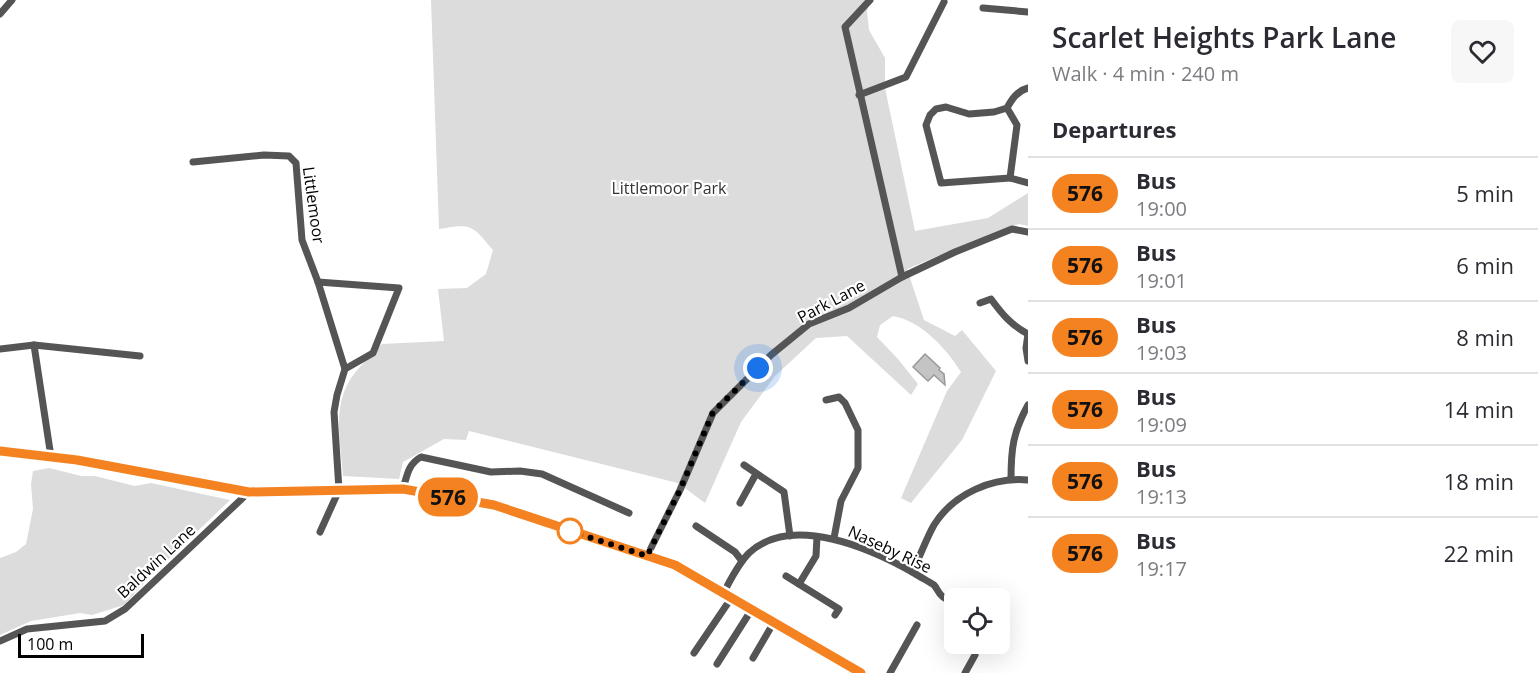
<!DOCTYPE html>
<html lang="en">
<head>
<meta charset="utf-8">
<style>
  body { margin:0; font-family:"Open Sans",sans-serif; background:#f7f7f7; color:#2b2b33; height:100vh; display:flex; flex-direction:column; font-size:22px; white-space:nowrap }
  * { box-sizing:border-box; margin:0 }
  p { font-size:20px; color:#7c7c81 }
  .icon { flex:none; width:33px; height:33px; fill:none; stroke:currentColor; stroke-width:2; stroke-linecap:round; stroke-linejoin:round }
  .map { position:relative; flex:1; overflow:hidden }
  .drawer { display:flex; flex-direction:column; background:#fff; width:510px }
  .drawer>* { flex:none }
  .badge { padding:0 12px; border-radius:20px; font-size:21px; line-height:39px }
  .tools { position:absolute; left:944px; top:588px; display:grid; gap:12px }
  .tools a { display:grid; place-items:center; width:66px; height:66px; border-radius:9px; background:#fff; box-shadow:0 6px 24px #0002; font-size:30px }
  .scale { position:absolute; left:18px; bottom:15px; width:126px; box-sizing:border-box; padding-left:6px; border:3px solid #000; border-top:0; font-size:16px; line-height:21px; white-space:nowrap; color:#000; -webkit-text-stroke:4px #fff; paint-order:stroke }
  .you { position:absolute; width:30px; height:30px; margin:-15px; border:4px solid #fff; border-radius:50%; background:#1a73e8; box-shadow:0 0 0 9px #1a73e833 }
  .map>.badge { position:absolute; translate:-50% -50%; box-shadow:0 0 0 3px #fff }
  h2 { padding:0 24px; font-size:22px; line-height:54px }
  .round { display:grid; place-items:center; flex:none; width:63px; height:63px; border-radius:9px; background:#f7f7f7 }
  .summary { display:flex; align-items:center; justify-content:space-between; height:102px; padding:0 24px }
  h1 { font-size:28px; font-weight:600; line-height:45px }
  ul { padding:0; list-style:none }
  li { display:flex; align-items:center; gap:18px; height:72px; padding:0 24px; border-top:2px solid #e1e1e2 }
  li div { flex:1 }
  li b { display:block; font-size:22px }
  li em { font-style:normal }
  li .badge { min-width:66px; font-weight:700; text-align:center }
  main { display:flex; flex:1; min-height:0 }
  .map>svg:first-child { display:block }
  .green { fill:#dcdcdc }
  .building { fill:#c4c4c4; stroke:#999; stroke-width:1.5 }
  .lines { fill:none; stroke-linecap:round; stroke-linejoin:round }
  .primary-casing { stroke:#dbdbdb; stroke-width:12 }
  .minor { stroke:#555; stroke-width:7 }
  .primary { stroke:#000; stroke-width:10 }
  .line-casing { stroke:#fff; stroke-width:14 }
  .line { stroke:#f58220; stroke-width:9 }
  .walk { stroke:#000; stroke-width:6; stroke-dasharray:0 10.8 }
  .stop-dot { fill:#fff; stroke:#f58220; stroke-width:3 }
  .labels { text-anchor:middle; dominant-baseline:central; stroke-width:4.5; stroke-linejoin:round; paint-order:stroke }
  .park-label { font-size:16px; fill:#333; stroke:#fff }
  .street-label { font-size:16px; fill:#000; stroke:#fff }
</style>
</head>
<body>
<main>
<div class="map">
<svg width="1028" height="673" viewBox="0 0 1028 673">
  <rect width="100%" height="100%" fill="#fff"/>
  <g class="green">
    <path d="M 431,0 L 869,0 L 867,12 L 869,30 L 885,58 L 885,88 L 915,231 L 988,218 L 1028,193 L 1028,226 L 1019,224 L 995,232 L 907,269 L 924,320 L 955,336 L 962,330 L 996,371 L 962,440 L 911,503 L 901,498 L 947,391 L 961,372 C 946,348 921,321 893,316 L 880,325 L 877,337 L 898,359 L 918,384 L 911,395 L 847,336 L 816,338 L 775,376 L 741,422 L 705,503 L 678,483 L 469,431 L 466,440 L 444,439 L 403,462 L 399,479 L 343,476 C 341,445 332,408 350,380 C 358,367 371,356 382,344 L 444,341 L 438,289 L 467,288 L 486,274 L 493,250 C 472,225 472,223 439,229 Z"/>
    <polygon points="49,468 81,476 95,476 135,486 151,483 230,500 147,580 124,605 92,615 80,613 31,621 0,635 0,558 16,552 26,544 33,509 31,484 33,471"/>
  </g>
  <polygon class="building" points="925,354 940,368 939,370 944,374 945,385 934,375 928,381 913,367"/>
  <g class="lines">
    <defs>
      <polyline id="primary" points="0,451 77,460 249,492 403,489 494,505 675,565 861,673"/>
    </defs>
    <use href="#primary" class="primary-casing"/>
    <g class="minor">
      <polyline points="870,0 845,27 902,277"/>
      <polyline points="983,8 1028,12"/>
      <polyline points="0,14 12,0"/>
      <polyline points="859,95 906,77 944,2"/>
      <path d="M 1007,108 L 1017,125 L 1010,178 L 941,183 L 926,125 L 930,115 L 936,109 L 946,107 L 969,114 L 994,112 L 1007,108 C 1012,99 1017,91 1028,88"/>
      <polyline points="193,162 264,155 289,156 296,163 302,240 318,282 345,369"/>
      <polyline points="1010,178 1028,183"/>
      <polyline points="318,282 399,288 373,353 345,369 337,395 334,412 339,490 320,532"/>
      <path d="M 980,303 L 991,299 C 1002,314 1011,325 1028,334"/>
      <polyline points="1028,334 1026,348 1028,361"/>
      <polyline points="34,345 51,457"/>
      <polyline points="0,349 34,345 140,356"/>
      <polyline points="826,400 839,397 845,403 858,430 858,468 841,501 834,538"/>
      <polyline points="744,465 784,492 790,536"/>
      <path d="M 1011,479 C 1011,449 1013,432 1028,405"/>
      <path d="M 403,489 C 407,476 408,464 421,457 L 491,472 L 520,471 L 542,474 L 629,513"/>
      <polyline points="740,503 756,474"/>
      <polyline points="696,526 735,552 742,561"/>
      <polyline points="647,556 680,490 713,413 771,355 809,324 849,308 902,277 955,252 1012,229 1028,232"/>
      <path d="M 912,572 C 920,557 926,539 934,525 C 954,493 993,477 1028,480"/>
      <polyline points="786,576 839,609 835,615"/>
      <polyline points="799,584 816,556 817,537"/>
      <path d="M 724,592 C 731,579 738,564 749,553 C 792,513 872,549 914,573 C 920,577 928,581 934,585 C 937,588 938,593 942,596 C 945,599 950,601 954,603"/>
      <polyline points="0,641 27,629 105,621 125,609 249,492"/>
      <polyline points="694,653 732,597"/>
      <polyline points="753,658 774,622"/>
      <polyline points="717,664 752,609"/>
      <polyline points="890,673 917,625"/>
      <polyline points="965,673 975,655"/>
    </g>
    <use href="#primary" class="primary"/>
  </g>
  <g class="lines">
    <defs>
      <polyline id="line" points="0,451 77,460 249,492 403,489 494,505 675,565 861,673"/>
    </defs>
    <use href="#line" class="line-casing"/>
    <use href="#line" class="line"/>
    <polyline class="walk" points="570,531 647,556 680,490 713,412 758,368"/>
  </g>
  <circle class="stop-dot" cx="570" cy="531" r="12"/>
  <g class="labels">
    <g class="park-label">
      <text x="669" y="188">Littlemoor Park</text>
    </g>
    <g class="street-label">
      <text transform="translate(314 205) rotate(82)">Littlemoor</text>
      <text transform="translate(831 301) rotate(-28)">Park Lane</text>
      <text transform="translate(890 549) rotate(25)">Naseby Rise</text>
      <text transform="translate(156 561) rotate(-43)">Baldwin Lane</text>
    </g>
  </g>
</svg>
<div class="tools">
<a><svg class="icon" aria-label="locate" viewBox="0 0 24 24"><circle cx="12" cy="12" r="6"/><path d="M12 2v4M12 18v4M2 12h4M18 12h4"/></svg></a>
</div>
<div class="scale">100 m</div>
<div class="you" style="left:758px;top:368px"></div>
<b class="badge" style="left:448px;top:497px;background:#f58220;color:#111">576</b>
</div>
<section class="drawer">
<div class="summary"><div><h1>Scarlet Heights Park Lane</h1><p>Walk · 4 min · 240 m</p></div><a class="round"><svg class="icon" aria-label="heart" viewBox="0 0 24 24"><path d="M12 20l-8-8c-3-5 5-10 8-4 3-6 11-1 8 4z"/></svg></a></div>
<h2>Departures</h2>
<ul>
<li><span class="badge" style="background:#f58220;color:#111">576</span><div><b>Bus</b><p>19:00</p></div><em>5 min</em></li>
<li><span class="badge" style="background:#f58220;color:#111">576</span><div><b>Bus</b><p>19:01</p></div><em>6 min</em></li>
<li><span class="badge" style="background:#f58220;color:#111">576</span><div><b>Bus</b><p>19:03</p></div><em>8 min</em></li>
<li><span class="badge" style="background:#f58220;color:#111">576</span><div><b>Bus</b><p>19:09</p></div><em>14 min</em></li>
<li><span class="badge" style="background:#f58220;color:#111">576</span><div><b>Bus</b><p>19:13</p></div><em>18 min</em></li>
<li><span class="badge" style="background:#f58220;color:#111">576</span><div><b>Bus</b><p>19:17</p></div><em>22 min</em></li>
</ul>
</section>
</main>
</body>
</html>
